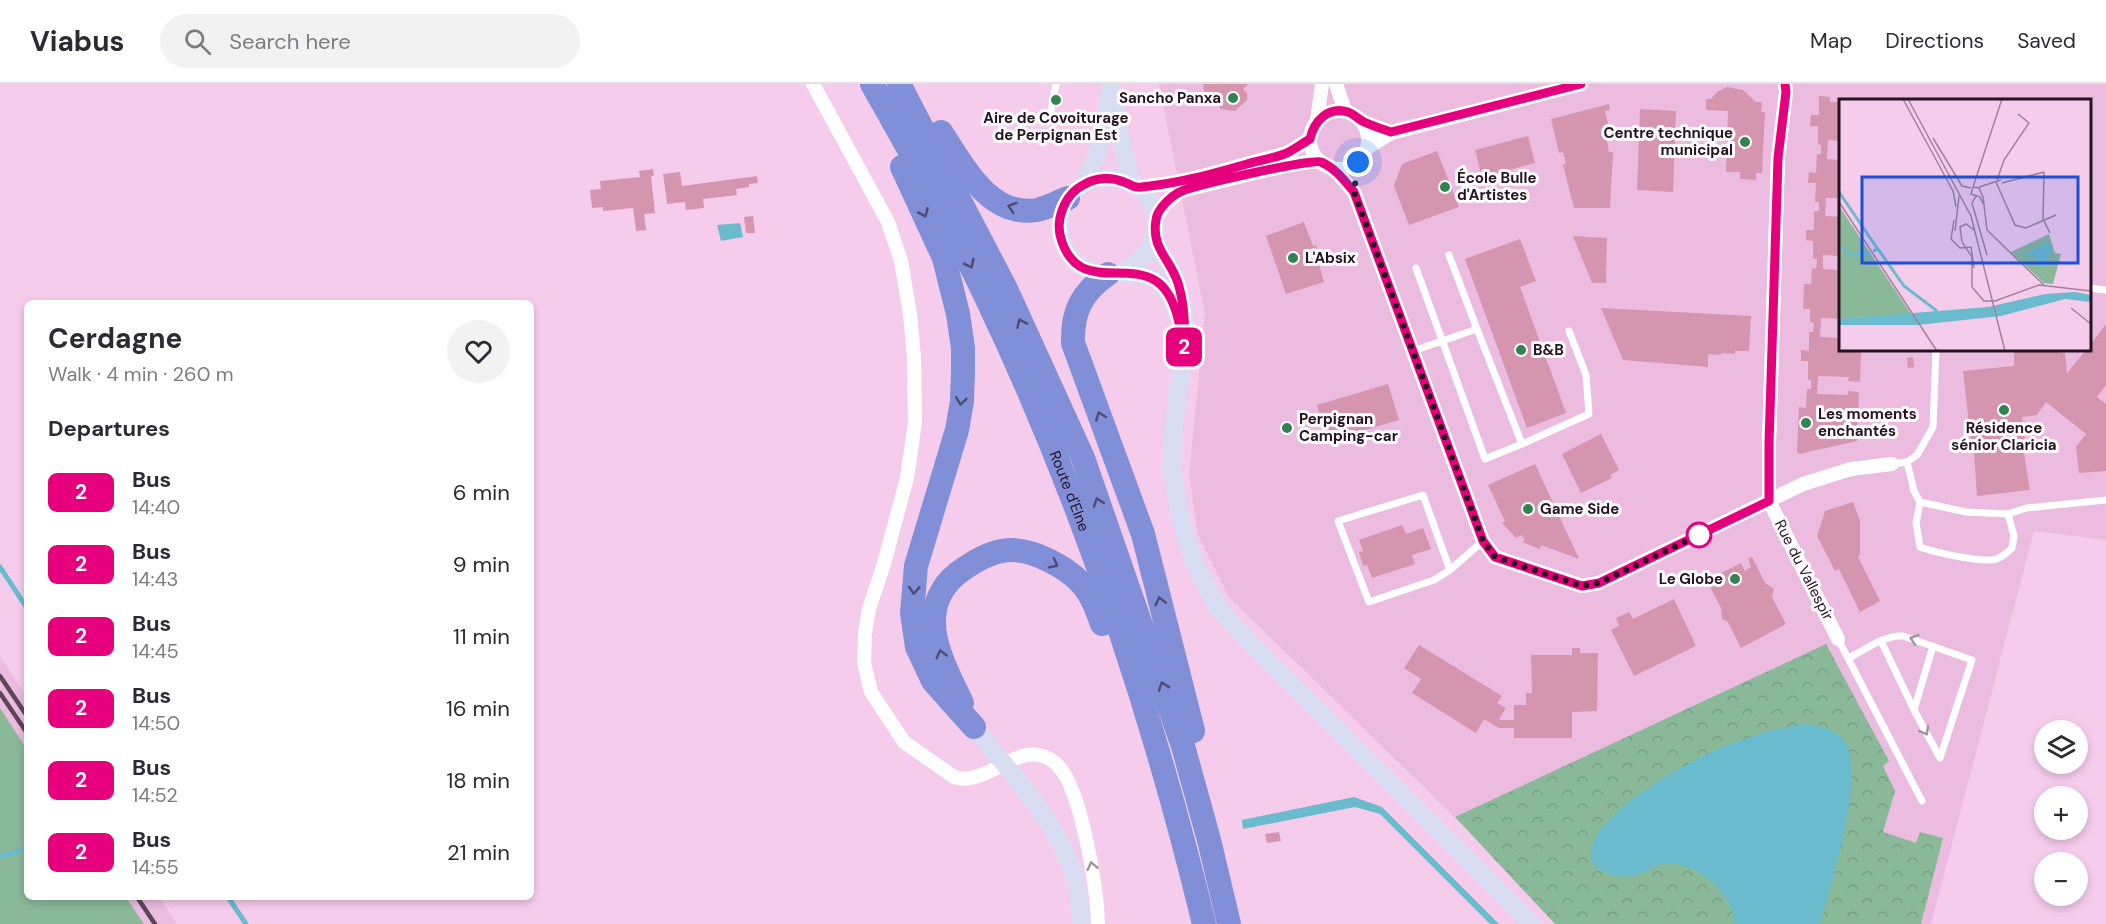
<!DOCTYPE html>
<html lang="en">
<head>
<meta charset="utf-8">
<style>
  body { margin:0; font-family:"DM Sans",sans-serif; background:#f2f2f3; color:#2b2b33; height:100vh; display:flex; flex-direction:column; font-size:22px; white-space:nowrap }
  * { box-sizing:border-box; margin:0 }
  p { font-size:20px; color:#7c7c81 }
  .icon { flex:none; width:33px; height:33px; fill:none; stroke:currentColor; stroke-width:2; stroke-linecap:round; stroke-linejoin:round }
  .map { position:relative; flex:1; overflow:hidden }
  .side { position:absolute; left:24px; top:216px; width:510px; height:600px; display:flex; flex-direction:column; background:#fff; border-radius:9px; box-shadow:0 3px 9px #0003 }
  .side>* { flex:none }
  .badge { padding:0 12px; border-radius:9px; font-size:21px; line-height:39px }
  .tools { position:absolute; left:2034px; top:636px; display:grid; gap:12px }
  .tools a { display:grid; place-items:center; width:54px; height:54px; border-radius:50%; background:#fff; box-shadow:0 3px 9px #0003; font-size:30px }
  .you { position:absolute; width:30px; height:30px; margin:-15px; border:4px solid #fff; border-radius:50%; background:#1a73e8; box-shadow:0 0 0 9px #1a73e833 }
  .map>.badge { position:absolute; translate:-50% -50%; box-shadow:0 0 0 3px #fff }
  h2 { padding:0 24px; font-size:22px; line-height:54px }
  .round { display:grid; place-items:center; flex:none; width:63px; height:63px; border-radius:32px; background:#f2f2f3 }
  .headline { display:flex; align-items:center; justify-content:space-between; height:102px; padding:0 24px }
  h1 { font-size:28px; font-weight:700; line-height:45px }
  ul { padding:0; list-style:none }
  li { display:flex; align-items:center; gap:18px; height:72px; padding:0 24px }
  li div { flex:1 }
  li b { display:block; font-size:22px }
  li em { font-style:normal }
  li .badge { min-width:66px; font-weight:700; text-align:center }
  header { display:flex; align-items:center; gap:36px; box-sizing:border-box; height:84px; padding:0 30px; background:#fff; border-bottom:2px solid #e1e1e2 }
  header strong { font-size:28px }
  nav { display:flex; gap:33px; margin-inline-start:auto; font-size:21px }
  .search { width:420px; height:54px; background:#f2f2f3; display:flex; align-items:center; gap:15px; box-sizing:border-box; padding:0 21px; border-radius:33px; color:#7c7c81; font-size:22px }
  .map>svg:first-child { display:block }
  .built { fill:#ebbce0; fill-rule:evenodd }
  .green { fill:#8ab999 }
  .forest { fill:url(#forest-crowns) }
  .water { fill:#69bbcd }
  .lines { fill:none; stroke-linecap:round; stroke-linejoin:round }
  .stream { stroke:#69bbcd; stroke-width:5 }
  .building { fill:#d695ae }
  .lane { stroke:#fff; stroke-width:7 }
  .street { stroke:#fff; stroke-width:14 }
  .secondary { stroke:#d9ddf3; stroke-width:18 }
  .highway { stroke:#808fd7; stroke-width:24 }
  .rail { stroke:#5d4658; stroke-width:4.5 }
  .oneway { stroke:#4d4b72 }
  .oneway2 { stroke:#9c959b }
  .line-casing { stroke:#fff; stroke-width:14 }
  .line { stroke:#e6007e; stroke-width:9 }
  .walk { stroke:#231420; stroke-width:6; stroke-dasharray:0 10.8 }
  .poi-dot { fill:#328252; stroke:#fffbfe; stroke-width:2 }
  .stop-dot { fill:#fff; stroke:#e6007e; stroke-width:3 }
  .labels { text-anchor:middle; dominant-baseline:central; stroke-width:6; stroke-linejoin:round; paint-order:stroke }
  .poi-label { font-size:15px; font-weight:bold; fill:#231420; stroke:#fffbfe; text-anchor:start }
  .street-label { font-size:15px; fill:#231420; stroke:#fffbfe }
  .inset-river { fill:none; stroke:#69bbcd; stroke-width:3 }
  .inset-road { fill:none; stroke:#a2829b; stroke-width:1.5 }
  .view { fill:#1d4ed8; fill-opacity:0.15; stroke:#1d4ed8; stroke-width:3 }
  .inset-edge { fill:none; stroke:#231420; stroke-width:3 }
</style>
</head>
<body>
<header>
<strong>Viabus</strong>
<div class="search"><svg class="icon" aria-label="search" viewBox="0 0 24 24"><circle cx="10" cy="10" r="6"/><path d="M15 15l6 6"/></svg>Search here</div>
<nav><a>Map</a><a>Directions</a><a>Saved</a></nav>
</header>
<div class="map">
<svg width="2106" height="840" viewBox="0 0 2106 840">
  <defs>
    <pattern id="forest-crowns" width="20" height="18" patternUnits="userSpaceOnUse" patternTransform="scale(1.5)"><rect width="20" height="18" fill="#8ab999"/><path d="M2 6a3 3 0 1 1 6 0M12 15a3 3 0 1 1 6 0" fill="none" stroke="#779e84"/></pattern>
  </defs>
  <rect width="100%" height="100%" fill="#f6cced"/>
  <g class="built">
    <path d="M 1159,0 L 2106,0 L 2106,456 L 2034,447 L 1931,840 L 1564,840 L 1229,513 L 1198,451 L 1189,390 L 1205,230 ZM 1840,16 L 2090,16 L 2090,266 L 1840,266 Z"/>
    <polygon points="0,572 27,613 27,665 0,624"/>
    <polygon points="126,813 159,813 177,840 144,840"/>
  </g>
  <polygon class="green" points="0,624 27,665 27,813 126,813 144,840 0,840"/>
  <polygon class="forest" points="1826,560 1889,677 1883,682 1895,707 1883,748 1916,759 1920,748 1943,754 1921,840 1555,840 1455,733"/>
  <g class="water">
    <polygon points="740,139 743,153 721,157 717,141"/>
    <path d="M 1808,640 C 1822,643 1841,647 1847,662 C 1863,698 1831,801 1820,840 L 1735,840 C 1733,807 1694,775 1661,780 C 1657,781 1652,785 1648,786 C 1633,794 1620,795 1605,788 C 1599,786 1594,782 1592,776 C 1580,737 1686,679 1716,666 C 1744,654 1777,643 1808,640 Z"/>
    <polygon points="1354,713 1382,723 1499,840 1490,840 1380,730 1355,723 1243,745 1242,736"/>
  </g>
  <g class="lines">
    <g class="stream">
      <polyline points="0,483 27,524"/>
      <polyline points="0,773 27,764"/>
      <polyline points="228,813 246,840"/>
    </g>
  </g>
  <g class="building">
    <polygon points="1203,0 1248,0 1243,5 1247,9 1247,16 1235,27 1220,25 1219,12 1204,8"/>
    <polygon points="1727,3 1743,6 1756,18 1762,18 1761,28 1765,28 1762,89 1756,89 1756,96 1740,95 1740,88 1726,88 1728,27 1706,26 1706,15 1711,15 1717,8"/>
    <polygon points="1819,12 1830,13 1830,18 1840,18 1840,57 1828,56 1827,75 1840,76 1840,114 1826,114 1825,132 1840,133 1840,172 1823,171 1823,185 1840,186 1840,235 1821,234 1820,253 1840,254 1840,266 1861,266 1860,298 1848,297 1849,293 1818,292 1817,310 1848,311 1848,307 1859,308 1857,357 1799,370 1797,367 1799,323 1806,324 1807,305 1811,305 1811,296 1808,296 1808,277 1801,277 1801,266 1809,267 1809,248 1813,248 1814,239 1810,238 1810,225 1803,225 1804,200 1811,200 1812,184 1816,185 1817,175 1813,175 1813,157 1806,156 1806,146 1814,146 1814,127 1819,127 1819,118 1815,118 1816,99 1808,99 1809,88 1816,89 1817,70 1821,70 1821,61 1818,60 1818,42 1810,42 1811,31 1819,31"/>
    <polygon points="1609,20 1610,26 1605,27 1612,55 1607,57 1609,68 1613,68 1610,124 1574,124 1563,81 1566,80 1563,68 1559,69 1551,35"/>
    <polygon points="1640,25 1676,27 1673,108 1637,106"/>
    <polygon points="1528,52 1535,79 1482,93 1475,66"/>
    <polygon points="1437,67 1459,123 1409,141 1394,102 1402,80"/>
    <polygon points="653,85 654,92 651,92 655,129 644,130 646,146 636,147 633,124 603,127 603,123 592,124 590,106 601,105 600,97 640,93 639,87"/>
    <polygon points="680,88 682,102 757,92 758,99 749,100 749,103 736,105 737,111 703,115 704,124 686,126 685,118 667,120 666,111 663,90"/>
    <polygon points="753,132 755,149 746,149 744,133"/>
    <polygon points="1304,138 1313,162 1316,161 1320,174 1317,174 1324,198 1286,210 1266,152"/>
    <polygon points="1573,152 1607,154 1606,199 1592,199"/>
    <polygon points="1520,155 1536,197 1520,203 1566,329 1527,344 1465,175"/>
    <polygon points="1601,224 1751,232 1749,267 1735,267 1735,270 1721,269 1721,271 1708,270 1708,283 1623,276"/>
    <polygon points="2106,240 2106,301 2097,313 2106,320 2106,387 2079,389 2076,363 2086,350 2046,318 2037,331 2022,333 2025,358 2022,358 2030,406 1977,412 1974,368 1972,367 1963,287 2014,282 2014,266 2062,266 2062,269 2065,269 2067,289 2086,266 2090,266 2090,261"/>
    <polygon points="1913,273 1914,283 1908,284 1907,274"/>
    <polygon points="1388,300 1399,336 1327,357 1317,321"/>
    <polygon points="1601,350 1619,386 1610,391 1612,394 1581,409 1562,370"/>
    <polygon points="1535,380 1574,464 1579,475 1541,461 1540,465 1522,458 1525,457 1522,451 1516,454 1502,439 1505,437 1488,401"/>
    <polygon points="1853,418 1860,437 1860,470 1858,473 1880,517 1860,528 1839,485 1835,487 1817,452 1825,427"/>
    <polygon points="1402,441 1406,450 1423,444 1431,465 1412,471 1415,480 1372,494 1367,481 1363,482 1359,468 1363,467 1359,456"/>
    <polygon points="1752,473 1765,499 1774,505 1772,513 1786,540 1741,564 1728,538 1722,535 1721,524 1707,497 1710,494 1715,502 1721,499 1717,491 1741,479 1745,487 1751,483 1748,475"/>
    <polygon points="1674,515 1696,562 1634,592 1611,546 1619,542 1616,534 1629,528 1633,535"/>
    <polygon points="1419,561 1502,612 1497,619 1506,624 1499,635 1501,636 1514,636 1514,621 1526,621 1526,609 1532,609 1531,571 1572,571 1572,564 1580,564 1580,569 1598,569 1597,627 1572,628 1572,654 1514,654 1514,644 1499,644 1484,635 1476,649 1412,609 1421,595 1404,584"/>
    <polygon points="1279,748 1281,757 1267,759 1265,750"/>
  </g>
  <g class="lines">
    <g class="lane">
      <polyline points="1051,27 1056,0"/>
      <polyline points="1449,171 1477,245"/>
      <polyline points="1416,184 1485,375 1522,360"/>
      <polyline points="2090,204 2106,206"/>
      <polyline points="1413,267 1477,245 1522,360 1589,330 1586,291 1569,247"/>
      <polyline points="1907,378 1914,407 1920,418 1966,428 2008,430 2026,424 2106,416"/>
      <polyline points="1892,380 1907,378 1917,371 1933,343 1936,266"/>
      <path d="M 1920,418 L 1916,439 L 1920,463 C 1936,469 1975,477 1992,476 C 2000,476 2006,469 2012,464 L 2014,452 L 2008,430"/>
      <polyline points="1450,486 1423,411 1338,437 1369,518 1434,496 1450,486 1483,457"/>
      <polyline points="1838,555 1922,717"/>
      <path d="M 1849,574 C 1866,565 1884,551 1903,552 L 1972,576 L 1940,674 L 1914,626 L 1881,557"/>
      <polyline points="1914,626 1933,562"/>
    </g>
    <g class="street">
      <path d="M 813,0 L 888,138 L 901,177 L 910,230 L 914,274 L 915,338 L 907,394 L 883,483 L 869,525 L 865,550 L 864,578 L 871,608 L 904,658 L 954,693 C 976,701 1002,678 1023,672 C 1036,668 1052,673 1060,684 C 1082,710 1097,805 1098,840"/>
      <polyline points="1336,0 1345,27"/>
      <polyline points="1785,0 1786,8 1778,74 1769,359 1769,417 1838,555"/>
      <circle cx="1339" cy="56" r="29"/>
      <polyline points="1317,36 1322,0"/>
      <polyline points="1367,64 1391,49 1581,0"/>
      <polyline points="1333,84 1354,108 1483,457 1495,473 1582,502 1599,499 1803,400 1851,385 1892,380"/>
      <polyline points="1137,103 1177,99 1287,69 1310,55"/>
      <polyline points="1155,135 1165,120 1181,107 1292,80 1319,77"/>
    </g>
    <g class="secondary">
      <path d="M 1115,12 C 1117,43 1124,72 1133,101"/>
      <polyline points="1085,99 1099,65 1111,0"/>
      <polyline points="1154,155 1177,197 1185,231 1184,267 1174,338 1171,384 1181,436 1195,481 1218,524 1252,561 1532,840"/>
      <path d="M 1118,189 C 1170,171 1167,102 1116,95 C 1102,93 1088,96 1077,105 C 1065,114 1058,131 1060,145 C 1062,171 1083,190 1109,190 C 1124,190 1144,187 1157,198 C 1168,207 1173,221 1178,233"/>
      <path d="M 974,643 C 1009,687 1049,728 1071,781 C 1078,799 1079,821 1082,840"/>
    </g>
    <g class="highway">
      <path id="s1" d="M 872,0 C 912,70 951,140 986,213 C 1081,412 1152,625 1204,840"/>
      <polyline points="899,0 1006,205 1083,374 1183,662 1209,756 1229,840"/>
      <path d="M 941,48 C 963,81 989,134 1037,126 C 1047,124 1058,118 1068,114"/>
      <polyline points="902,83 944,174 958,230 963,264 963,288 962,317 957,346 916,482 912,529 917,563 933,597 974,643"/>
      <path d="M 1108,190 C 1082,208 1072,227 1073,259 L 1143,450 L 1193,647"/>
      <path d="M 962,619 C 951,596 933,563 934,537 C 934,514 946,496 965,484 C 978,475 995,466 1012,466 C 1034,466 1066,483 1081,499 C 1092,511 1097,526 1102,540"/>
    </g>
    <g class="rail">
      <polyline points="0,592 27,632"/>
      <polyline points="0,609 27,649"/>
      <polyline points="137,813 155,840"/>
    </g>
  </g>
  <defs><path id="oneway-chevron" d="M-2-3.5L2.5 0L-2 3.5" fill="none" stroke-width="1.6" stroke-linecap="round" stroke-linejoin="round" transform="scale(1.5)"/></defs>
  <g class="oneway">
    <use href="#oneway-chevron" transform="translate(1012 123) rotate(-162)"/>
    <use href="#oneway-chevron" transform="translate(924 129) rotate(66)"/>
    <use href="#oneway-chevron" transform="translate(970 180) rotate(63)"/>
    <use href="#oneway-chevron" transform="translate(1021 239) rotate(-114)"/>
    <use href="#oneway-chevron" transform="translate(961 317) rotate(97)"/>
    <use href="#oneway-chevron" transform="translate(1100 332) rotate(-111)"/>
    <use href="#oneway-chevron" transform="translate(1098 418) rotate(-109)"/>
    <use href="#oneway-chevron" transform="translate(1054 480) rotate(28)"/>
    <use href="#oneway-chevron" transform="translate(914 506) rotate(94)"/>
    <use href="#oneway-chevron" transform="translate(1160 517) rotate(-104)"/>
    <use href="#oneway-chevron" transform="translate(941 570) rotate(-105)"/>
    <use href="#oneway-chevron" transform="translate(1163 602) rotate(-109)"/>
  </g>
  <g class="oneway2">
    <use href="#oneway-chevron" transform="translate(1914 555) rotate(-161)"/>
    <use href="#oneway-chevron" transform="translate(1925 647) rotate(61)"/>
    <use href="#oneway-chevron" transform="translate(1092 782) rotate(-102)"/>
  </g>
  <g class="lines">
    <defs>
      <path id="line" d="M 1581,0 L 1391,48 C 1382,45 1373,42 1364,38 C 1358,35 1354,30 1348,28 C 1328,22 1314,37 1310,55 C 1303,59 1295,65 1287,69 C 1275,74 1260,76 1247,80 C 1215,89 1184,98 1150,102 C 1147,102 1140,104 1137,103 C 1133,103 1128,99 1124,98 C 1112,93 1097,93 1085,100 C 1064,110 1054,137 1062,158 C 1080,208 1125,177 1156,197 C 1176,210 1181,245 1184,267 C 1185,243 1185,222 1178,199 C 1170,174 1151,165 1156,136 C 1157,125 1172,111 1182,107 C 1196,101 1313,74 1321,78 C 1335,84 1344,96 1354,108 L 1483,457 L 1495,473 L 1582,502 L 1599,499 L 1769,417 L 1769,359 L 1778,74 L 1786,8 L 1785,0"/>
    </defs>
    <use href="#line" class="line-casing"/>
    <use href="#line" class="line"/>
    <polyline class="walk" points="1358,78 1354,108 1483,457 1495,473 1582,502 1599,499 1699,451"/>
  </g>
  <g class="poi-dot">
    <circle cx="1233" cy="14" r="6"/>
    <circle cx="1056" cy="16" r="6"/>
    <circle cx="1745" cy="58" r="6"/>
    <circle cx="1445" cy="103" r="6"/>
    <circle cx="1293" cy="174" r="6"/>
    <circle cx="1521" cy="266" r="6"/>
    <circle cx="2004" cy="326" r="6"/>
    <circle cx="1806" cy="339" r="6"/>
    <circle cx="1287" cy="344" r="6"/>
    <circle cx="1528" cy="425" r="6"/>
    <circle cx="1735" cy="495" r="6"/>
  </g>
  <circle class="stop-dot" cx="1699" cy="451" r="12"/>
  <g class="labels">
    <g class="poi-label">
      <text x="1221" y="14" text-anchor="end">Sancho Panxa</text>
      <text x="1056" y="34" text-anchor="middle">Aire de Covoiturage<tspan x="1056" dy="17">de Perpignan Est</tspan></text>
      <text x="1733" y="49" text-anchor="end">Centre technique<tspan x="1733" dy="17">municipal</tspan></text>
      <text x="1457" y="94">École Bulle<tspan x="1457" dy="17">d'Artistes</tspan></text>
      <text x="1305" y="174">L'Absix</text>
      <text x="1533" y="266">B&amp;B</text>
      <text x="1818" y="330">Les moments<tspan x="1818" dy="17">enchantés</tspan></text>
      <text x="1299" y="335">Perpignan<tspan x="1299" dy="17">Camping-car</tspan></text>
      <text x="2004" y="344" text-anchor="middle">Résidence<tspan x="2004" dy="17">sénior Claricia</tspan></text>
      <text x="1540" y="425">Game Side</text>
      <text x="1723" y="495" text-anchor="end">Le Globe</text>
    </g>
    <g class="street-label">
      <text stroke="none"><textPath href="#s1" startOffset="453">Route d'Elne</textPath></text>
      <text transform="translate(1804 486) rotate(63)">Rue du Vallespir</text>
    </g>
  </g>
  <g transform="translate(1839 15)">
    <rect width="252" height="252" fill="#f6cced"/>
    <path d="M 0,107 L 72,215 L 0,220 Z" fill="#8ab999"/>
    <path d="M 210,135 L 216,154 L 222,155 L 214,185 L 205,184 L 172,153 Z" fill="#8ab999"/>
    <path d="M 208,143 L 213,149 L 204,170 L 198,159 L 186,156 ZM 236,193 L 252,196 L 252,203 L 226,200 L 162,217 L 79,226 L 0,226 L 0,220 L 149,208 L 206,195 Z" fill="#69bbcd"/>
    <path class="inset-river" d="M 0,93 L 38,149M 0,145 L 12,156 L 31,154M 34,152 L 39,150 L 65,187 L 98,212"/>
    <path class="inset-road" d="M 64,0 L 114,92 L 117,108M 69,0 L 132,117 L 166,252M 94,39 L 123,87 L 132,89M 205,73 L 204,120 L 211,134M 158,81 L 165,61 L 190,24 L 179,15M 157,83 L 176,126 L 187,129 L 217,116M 163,84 L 205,73M 134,88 L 163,0M 140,88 L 162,81M 137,97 L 133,104 L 148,156M 0,103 L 98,252M 144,105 L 141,98 L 132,95 L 134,88 L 140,89 L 144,98 L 148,131 L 205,186M 115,121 L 112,140 L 121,149 L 132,148 L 135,169M 116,132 L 120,97M 123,143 L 133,158 L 133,188 L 145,202 L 156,202 L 200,186 L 252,192M 123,143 L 121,128 L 127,125 L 135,131M 232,209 L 252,225"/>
    <path class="view" d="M 23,78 L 239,78 L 239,164 L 23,164 Z"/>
    <rect width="252" height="252" class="inset-edge"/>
  </g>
</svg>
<div class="tools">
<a><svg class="icon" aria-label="layers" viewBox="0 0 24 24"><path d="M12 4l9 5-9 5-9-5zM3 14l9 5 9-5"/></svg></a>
<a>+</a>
<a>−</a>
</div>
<div class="you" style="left:1358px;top:78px"></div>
<b class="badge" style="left:1184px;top:263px;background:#e6007e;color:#fff">2</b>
<section class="side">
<div class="headline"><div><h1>Cerdagne</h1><p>Walk · 4 min · 260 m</p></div><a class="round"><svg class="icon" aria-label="heart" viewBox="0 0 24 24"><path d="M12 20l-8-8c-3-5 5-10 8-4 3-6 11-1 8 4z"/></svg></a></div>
<h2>Departures</h2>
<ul>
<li><span class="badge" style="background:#e6007e;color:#fff">2</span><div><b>Bus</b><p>14:40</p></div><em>6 min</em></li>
<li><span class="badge" style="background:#e6007e;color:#fff">2</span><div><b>Bus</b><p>14:43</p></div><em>9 min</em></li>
<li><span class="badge" style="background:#e6007e;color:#fff">2</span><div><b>Bus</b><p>14:45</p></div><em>11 min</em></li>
<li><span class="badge" style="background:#e6007e;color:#fff">2</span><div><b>Bus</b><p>14:50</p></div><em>16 min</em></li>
<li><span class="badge" style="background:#e6007e;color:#fff">2</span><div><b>Bus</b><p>14:52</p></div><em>18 min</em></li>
<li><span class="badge" style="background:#e6007e;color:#fff">2</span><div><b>Bus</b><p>14:55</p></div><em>21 min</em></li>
</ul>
</section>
</div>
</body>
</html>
